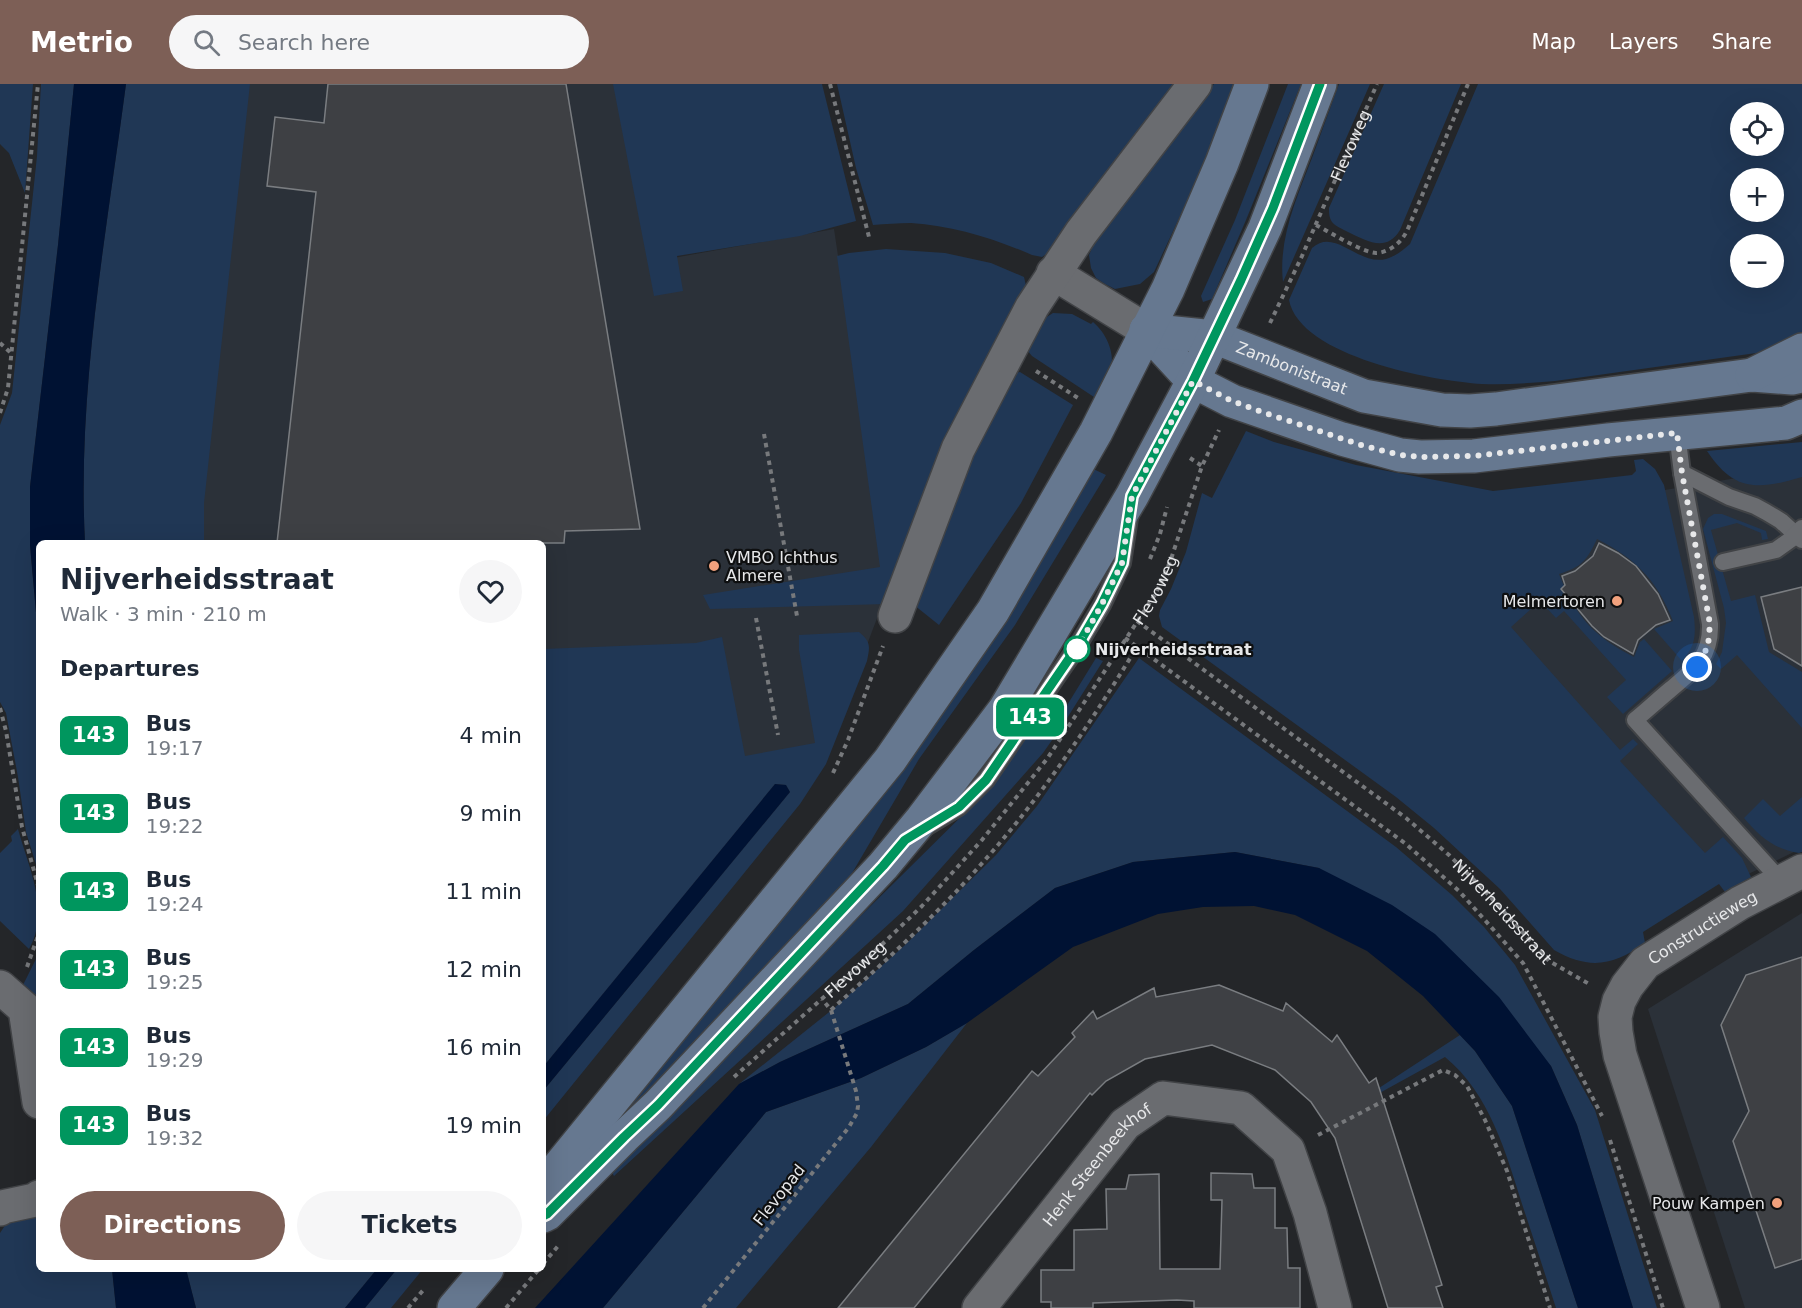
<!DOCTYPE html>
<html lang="en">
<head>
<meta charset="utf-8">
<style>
  body { margin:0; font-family:"DejaVu Sans",sans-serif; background:#f6f6f7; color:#1f2937; height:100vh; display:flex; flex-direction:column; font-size:22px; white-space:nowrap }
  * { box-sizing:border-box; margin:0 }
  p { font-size:20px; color:#747a83 }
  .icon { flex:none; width:33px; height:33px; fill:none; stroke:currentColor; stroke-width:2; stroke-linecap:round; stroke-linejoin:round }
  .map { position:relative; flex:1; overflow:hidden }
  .panel { position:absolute; left:36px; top:456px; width:510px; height:732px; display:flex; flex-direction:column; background:#fff; border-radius:9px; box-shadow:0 6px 24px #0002 }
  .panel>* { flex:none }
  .badge { padding:0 12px; border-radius:9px; font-size:21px; line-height:39px }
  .tools { position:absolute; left:1730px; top:18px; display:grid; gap:12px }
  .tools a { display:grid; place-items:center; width:54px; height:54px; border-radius:50%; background:#fff; box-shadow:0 6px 24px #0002; font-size:30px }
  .you { position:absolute; width:30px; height:30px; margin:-15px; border:4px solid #fff; border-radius:50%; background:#1a73e8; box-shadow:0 0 0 9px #1a73e833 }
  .map>.badge { position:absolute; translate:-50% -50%; box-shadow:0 0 0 3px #fff }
  h2 { padding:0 24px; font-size:22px; line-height:54px }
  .round { display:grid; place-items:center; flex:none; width:63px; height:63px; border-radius:32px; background:#f6f6f7 }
  .headline { display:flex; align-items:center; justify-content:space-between; height:102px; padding:0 24px }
  h1 { font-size:28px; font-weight:600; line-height:45px }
  .action { display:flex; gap:12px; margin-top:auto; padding:12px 24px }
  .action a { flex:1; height:69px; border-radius:36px; background:#7d5f56; color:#fff; font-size:24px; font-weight:600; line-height:69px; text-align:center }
  .action a+a { background:#f6f6f7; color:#1f2937 }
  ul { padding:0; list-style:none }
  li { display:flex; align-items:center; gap:18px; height:78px; padding:0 24px }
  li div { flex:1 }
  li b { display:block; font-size:22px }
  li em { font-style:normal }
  li .badge { min-width:66px; font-weight:700; text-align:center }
  header { display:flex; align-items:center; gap:36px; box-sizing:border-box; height:84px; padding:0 30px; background:#7d5f56; color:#fff }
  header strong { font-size:28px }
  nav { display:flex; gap:33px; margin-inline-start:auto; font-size:21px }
  .search { width:420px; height:54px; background:#f6f6f7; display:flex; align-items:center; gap:15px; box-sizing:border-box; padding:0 21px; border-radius:33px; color:#747a83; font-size:22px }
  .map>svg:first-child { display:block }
  .built { fill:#2b3139 }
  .green { fill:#203755; fill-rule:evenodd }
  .water { fill:#001233 }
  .building { fill:#3e4044; stroke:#7a7d81; stroke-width:1.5 }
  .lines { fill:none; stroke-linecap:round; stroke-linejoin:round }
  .lane-casing { stroke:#414346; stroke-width:20 }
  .street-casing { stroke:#414346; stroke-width:36 }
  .secondary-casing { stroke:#414346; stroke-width:36 }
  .path { stroke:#77797c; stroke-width:4; stroke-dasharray:4.5 4.5; stroke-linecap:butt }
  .lane { stroke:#6a6c70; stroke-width:16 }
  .street { stroke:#6a6c70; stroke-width:33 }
  .secondary { stroke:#667890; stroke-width:33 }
  .line-casing { stroke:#fff; stroke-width:14 }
  .line { stroke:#00965e; stroke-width:9 }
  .walk { stroke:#e7e8ea; stroke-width:6; stroke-dasharray:0 10.8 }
  .poi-dot { fill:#f1a17d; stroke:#0e0f10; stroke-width:2 }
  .stop-dot { fill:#fff; stroke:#00965e; stroke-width:3 }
  .labels { text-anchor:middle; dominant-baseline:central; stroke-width:4.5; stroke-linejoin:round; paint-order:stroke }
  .street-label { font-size:16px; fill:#e7e8ea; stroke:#0e0f10 }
  .poi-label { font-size:16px; fill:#e7e8ea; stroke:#0e0f10; text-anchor:end }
  .stop-label { font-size:16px; font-weight:bold; fill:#e7e8ea; stroke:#0e0f10; text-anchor:start }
</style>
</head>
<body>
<header>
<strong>Metrio</strong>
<div class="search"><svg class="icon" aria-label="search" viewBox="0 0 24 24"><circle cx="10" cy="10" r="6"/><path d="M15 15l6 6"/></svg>Search here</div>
<nav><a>Map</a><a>Layers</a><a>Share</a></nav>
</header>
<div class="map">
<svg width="1802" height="1224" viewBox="0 0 1802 1224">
  <rect width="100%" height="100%" fill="#242629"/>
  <g class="built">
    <polygon points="162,0 622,0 651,178 834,145 888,505 824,675 543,995 543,459 121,459"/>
    <polygon points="1802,383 1802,764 1738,795 1700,789 1411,479 1617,414"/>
    <polygon points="1802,829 1802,1224 1745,1224 1648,925"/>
  </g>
  <g class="green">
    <polygon points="0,0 33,0 25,109 9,69 0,60"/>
    <polygon points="41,0 74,0 58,161 30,403 30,461 39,562 39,790 26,748 18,693 6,629 0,618 0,341 12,309 37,72"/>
    <path d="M 126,0 L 250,0 L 204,419 L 204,459 L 85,459 C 77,306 106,152 126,0 Z"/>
    <polygon points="613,0 822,0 856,137 800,152 677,172 683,207 654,212"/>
    <path d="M 837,0 L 1182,0 L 1058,162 L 1042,173 L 1032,171 C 993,154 953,142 911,139 C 898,139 885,140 873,141 L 856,84 Z"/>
    <polygon points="1214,0 1235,0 1194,102 1154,188 1140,200 1115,205 1105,200 1096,194 1091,184 1089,171 1099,148 1169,60"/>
    <polygon points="1288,0 1301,0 1246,136 1212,215 1203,218 1201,212 1235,136"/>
    <path d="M 1339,0 L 1370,0 L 1283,198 C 1278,155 1297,113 1312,74 C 1321,49 1330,25 1339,0 Z"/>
    <path d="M 1384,0 L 1461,0 L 1400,146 C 1386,169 1367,157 1348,148 C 1343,145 1336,143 1332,138 C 1329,133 1329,129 1329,124 Z"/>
    <path d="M 1478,0 L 1802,0 L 1802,256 L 1778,266 L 1555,297 C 1530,299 1506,301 1482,300 C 1434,297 1300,273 1289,216 L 1312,164 C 1335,143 1358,182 1386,175 C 1396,172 1403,166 1410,160 ZM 1740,28 L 1773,28 L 1773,62 L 1740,62 ZM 1740,94 L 1773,94 L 1773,128 L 1740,128 ZM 1740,160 L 1773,160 L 1773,194 L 1740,194 Z"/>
    <polygon points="886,165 945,169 991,179 1024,193 1027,206 886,520 710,525 703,511 880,483 837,172 849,169"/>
    <path d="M 1053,229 L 1072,230 L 1091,240 L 1093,238 C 1106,249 1115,268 1111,285 C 1110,294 1101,306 1097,315 L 1032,272 L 1027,266 L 1042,236 Z"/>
    <polygon points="1020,288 1073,321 1021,419 939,541 914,521 962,391 1015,289"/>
    <path d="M 1246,347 L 1274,358 L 1356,381 L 1493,407 L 1632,391 L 1636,387 L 1634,376 L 1643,375 L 1655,385 L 1664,401 L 1694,533 C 1696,553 1695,562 1682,577 L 1654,545 L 1673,537 C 1657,496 1636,475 1597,455 C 1587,476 1582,483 1559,490 C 1576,533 1593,552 1634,573 L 1640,558 L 1644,555 L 1672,587 L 1623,630 L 1607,613 L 1626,596 L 1564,527 L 1556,534 L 1540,517 L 1511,543 L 1620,666 L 1633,655 L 1638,660 L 1620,677 L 1705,769 L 1723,753 L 1742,774 L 1751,793 L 1725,808 L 1719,800 L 1643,848 L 1645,859 C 1613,882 1589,886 1554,866 L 1500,805 L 1434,744 L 1396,713 L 1162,543 L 1159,532 L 1160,526 L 1171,505 L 1186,468 L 1202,409 L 1212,414 Z"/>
    <path d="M 1802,358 L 1802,393 C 1758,406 1734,408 1707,367 Z"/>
    <polygon points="1087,382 1106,391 1015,541 919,675 848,796 781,865 632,1030 625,1029 624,1026"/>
    <polygon points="1714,430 1722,430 1766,447 1768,455 1762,456 1761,449 1737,439 1711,446 1731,517 1755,511 1769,568 1802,588 1802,644 1737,571 1721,585 1716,580 1722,568 1726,539 1724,524 1703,445 1708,434"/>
    <path d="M 859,548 C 871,558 870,562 867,577 L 826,680 L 800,720 L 543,1037 L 543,1007 L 790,708 L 786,701 L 775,700 L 543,983 L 543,565 L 696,559 L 722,553 L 745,672 L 815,659 L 799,566 L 799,551 Z"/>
    <polygon points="1096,574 1103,577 1064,639 1043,669 903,827 614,1092 608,1082 990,704 1045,628 1058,636"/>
    <polygon points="1139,574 1396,763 1452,811 1484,843 1515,881 1595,1026 1657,1224 1633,1224 1577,1041 1551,982 1319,784 1235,768 1133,778 1055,804 974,866 908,920 780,978 739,1000 833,925 904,862 996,771 1037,722"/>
    <path d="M 1802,713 L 1802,768 L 1799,769 C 1774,765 1760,753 1744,734 L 1763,715 L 1780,732 Z"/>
    <path d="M 18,745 C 28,782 51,828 29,865 L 0,837 L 0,769 L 12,757 L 11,752 Z"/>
    <polygon points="39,869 39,918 22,903"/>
    <polygon points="967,939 871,1063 736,1224 603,1224 766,1028 861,994 926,963"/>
    <path d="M 1460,951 L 1475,967 L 1512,1022 L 1578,1224 L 1556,1224 C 1545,1190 1534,1156 1523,1123 C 1506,1069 1490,1010 1445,973 L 1327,1038 Z"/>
    <polygon points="39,1129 39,1185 112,1185 116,1224 0,1224 0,1149 10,1134"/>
    <polygon points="186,1185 377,1185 345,1224 196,1224"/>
    <polygon points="397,1185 423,1185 391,1224 365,1224"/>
  </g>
  <g class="water">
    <path d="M 74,0 L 126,0 C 106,152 77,306 85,459 L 39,459 L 39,562 L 30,461 L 30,403 L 58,161 Z"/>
    <polygon points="775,700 786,701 790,708 543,1007 543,983"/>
    <polygon points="1235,768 1319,784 1392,821 1435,850 1499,913 1551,982 1577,1041 1633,1224 1578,1224 1512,1022 1475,967 1423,912 1367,867 1295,831 1254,822 1203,823 1158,830 1073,863 967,939 926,963 861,994 766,1028 603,1224 535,1224 739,1000 780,978 908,920 974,866 1055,804 1133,778"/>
    <polygon points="112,1185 186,1185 196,1224 116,1224"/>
    <polygon points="377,1185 397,1185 365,1224 345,1224"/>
  </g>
  <g class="building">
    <polygon points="328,0 566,0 640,445 565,447 564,459 354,459 354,457 277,459 316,108 267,102 275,33 324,39"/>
    <polygon points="1599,459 1618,469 1636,482 1658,510 1670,536 1656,541 1638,556 1633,570 1604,553 1592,542 1561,505 1565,501 1562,492 1575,487 1593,472"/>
    <polygon points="1802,503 1802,582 1774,565 1761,513"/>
    <polygon points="1802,873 1802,1175 1775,1184 1733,1057 1749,1027 1721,941 1746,891"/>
    <polygon points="1219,901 1283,927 1286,919 1332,958 1337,951 1369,999 1376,994 1442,1201 1436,1203 1443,1224 1388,1224 1335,1054 1311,1018 1275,986 1212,961 1145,975 1106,997 1092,1011 1090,1009 914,1224 838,1224 1032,987 1038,992 1075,953 1072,949 1093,927 1097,935 1154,904 1156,913"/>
    <polygon points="1211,1089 1252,1090 1254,1104 1275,1104 1275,1144 1287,1144 1288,1184 1300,1184 1300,1224 1194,1224 1194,1217 1177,1216 1093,1219 1093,1224 1051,1224 1051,1218 1041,1218 1041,1186 1074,1186 1074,1146 1107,1145 1106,1105 1126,1105 1129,1091 1159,1090 1160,1185 1220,1185 1222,1116 1211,1116"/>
  </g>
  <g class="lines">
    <defs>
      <g id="lane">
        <path d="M 1677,349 L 1682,389 L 1710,540 C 1711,573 1695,585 1671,605 C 1659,615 1647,626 1635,636 L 1781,797"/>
        <polyline points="1682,389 1729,413 1755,422 1766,428 1781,437 1802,456"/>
        <polyline points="1723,478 1776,466 1790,456 1802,444"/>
        <polyline points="926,743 959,723 986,696 1077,563 1102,521 1122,479 1129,434"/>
      </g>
      <g id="street">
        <polyline points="1053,189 1146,246"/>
        <polyline points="895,532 958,365 1032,223 1081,149 1195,0"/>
        <polyline points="0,903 25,925 39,1018"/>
        <polyline points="0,1125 2,1123 35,1116 39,1113"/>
        <path id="s4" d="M 979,1224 L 1125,1040 L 1163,1014 L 1241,1024 L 1288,1066 L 1310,1129 L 1335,1224"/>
        <path id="s5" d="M 1703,1224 L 1620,971 L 1616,948 L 1615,933 L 1619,917 L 1627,902 L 1645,879 L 1740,819 L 1802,787"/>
      </g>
      <g id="secondary">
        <polyline points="1146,246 1193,297 1232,317 1342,355 1400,371 1420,373 1474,372 1608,356 1786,339 1802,332"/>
        <path id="s6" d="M 1146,246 L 1214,253 L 1364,312 L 1442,326 L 1470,327 L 1496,325 L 1752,291 L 1792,294 L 1802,292"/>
        <polyline points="1752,291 1802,266"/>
        <polyline points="543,1102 890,676 993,527 1096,348 1168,205 1222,79 1252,0"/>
        <polyline points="543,1132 547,1130 624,1053 658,1021 883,782 922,735 1005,625 1132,412 1193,297 1265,144 1320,0"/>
        <polyline points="454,1224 487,1185"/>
      </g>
    </defs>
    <use href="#lane" class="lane-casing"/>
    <use href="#street" class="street-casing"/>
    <use href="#secondary" class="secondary-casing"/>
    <g class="path">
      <polyline points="830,0 869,153"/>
      <path d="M 1316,141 C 1330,148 1361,168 1376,169 C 1385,169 1395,163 1401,156 C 1408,148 1411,136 1416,126 L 1468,0"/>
      <path id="s1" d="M 1270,239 L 1302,172 L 1377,0"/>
      <polyline points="0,259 12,270"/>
      <polyline points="1036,287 1078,314"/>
      <polyline points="0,329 8,304 38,0"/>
      <polyline points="764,350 797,532"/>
      <polyline points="1190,374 1202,382"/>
      <polyline points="1150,475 1160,450 1167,423"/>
      <polyline points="756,534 778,651"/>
      <path id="s2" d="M 1137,537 L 1406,734 L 1449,771 L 1484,806 L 1549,877 L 1591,901"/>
      <polyline points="1125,554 1406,760 1459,807 1523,879 1602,1032"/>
      <polyline points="0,624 6,647 22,743 39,805"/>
      <polyline points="833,689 848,656 883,562"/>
      <polyline points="27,883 39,849"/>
      <path d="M 831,926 C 884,878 937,831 984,777 C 1043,711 1091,638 1137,563"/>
      <path id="s3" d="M 734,993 L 870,872 L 922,822 L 982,756 L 1047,675 L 1156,509 L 1170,478 L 1202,382 L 1219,346"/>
      <polyline points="1318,1051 1443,986 1455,991 1467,1002 1485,1036 1507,1087 1550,1224"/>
      <polyline points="1610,1056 1663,1224"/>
      <polyline points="543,1180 558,1162"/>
      <polyline points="408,1224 425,1204"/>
      <polyline points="506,1224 539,1185"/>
      <polyline points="703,1224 794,1112 849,1043 857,1029 858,1022 856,1007 831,926 822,915"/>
    </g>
    <use href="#lane" class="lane"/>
    <use href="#street" class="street"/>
    <use href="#secondary" class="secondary"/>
  </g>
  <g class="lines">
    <defs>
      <polyline id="line" points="543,1132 547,1130 624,1053 658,1021 883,782 905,756 959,723 986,696 1077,563 1102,520 1122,479 1132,412 1193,297 1241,196 1273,124 1320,0"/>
    </defs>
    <use href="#line" class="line-casing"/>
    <use href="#line" class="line"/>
    <polyline class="walk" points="1077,565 1102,520 1122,479 1132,412 1193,297 1232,317 1265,329 1361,361 1400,371 1420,373 1474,372 1677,349 1682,389 1710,540 1708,562 1697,583"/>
  </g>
  <g class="poi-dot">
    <circle cx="714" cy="482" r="6"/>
    <circle cx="1617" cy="517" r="6"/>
    <circle cx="1777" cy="1119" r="6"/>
  </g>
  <circle class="stop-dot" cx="1077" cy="565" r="12"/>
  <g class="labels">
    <g class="street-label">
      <text stroke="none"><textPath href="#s1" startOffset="195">Flevoweg</textPath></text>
      <text stroke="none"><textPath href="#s6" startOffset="152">Zambonistraat</textPath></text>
      <text stroke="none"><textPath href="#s3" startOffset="648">Flevoweg</textPath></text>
      <text stroke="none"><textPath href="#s2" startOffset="468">Nijverheidsstraat</textPath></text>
      <text stroke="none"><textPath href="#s5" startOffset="435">Constructieweg</textPath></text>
      <text stroke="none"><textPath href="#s3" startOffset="162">Flevoweg</textPath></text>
      <text stroke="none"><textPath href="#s4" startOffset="186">Henk Steenbeekhof</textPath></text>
      <text transform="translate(779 1111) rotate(-52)">Flevopad</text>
    </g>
    <g class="poi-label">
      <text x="726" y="473" text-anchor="start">VMBO Ichthus<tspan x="726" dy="18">Almere</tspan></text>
      <text x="1605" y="517">Melmertoren</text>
      <text x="1765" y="1119">Pouw Kampen</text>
    </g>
    <g class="stop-label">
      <text x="1095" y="565">Nijverheidsstraat</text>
    </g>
  </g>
</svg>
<div class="tools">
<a><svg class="icon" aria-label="locate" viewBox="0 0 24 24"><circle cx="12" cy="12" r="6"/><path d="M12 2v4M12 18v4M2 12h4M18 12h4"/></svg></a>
<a>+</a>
<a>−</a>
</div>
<div class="you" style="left:1697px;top:583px"></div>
<b class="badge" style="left:1030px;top:633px;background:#00965e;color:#fff">143</b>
<section class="panel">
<div class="headline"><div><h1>Nijverheidsstraat</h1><p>Walk · 3 min · 210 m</p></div><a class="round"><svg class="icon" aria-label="heart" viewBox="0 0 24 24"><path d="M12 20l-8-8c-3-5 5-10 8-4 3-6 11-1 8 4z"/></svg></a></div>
<h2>Departures</h2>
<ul>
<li><span class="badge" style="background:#00965e;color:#fff">143</span><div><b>Bus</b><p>19:17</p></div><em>4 min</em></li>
<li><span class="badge" style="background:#00965e;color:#fff">143</span><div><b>Bus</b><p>19:22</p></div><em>9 min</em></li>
<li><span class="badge" style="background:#00965e;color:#fff">143</span><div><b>Bus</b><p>19:24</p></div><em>11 min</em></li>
<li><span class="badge" style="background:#00965e;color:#fff">143</span><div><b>Bus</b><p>19:25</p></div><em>12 min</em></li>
<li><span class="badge" style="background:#00965e;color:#fff">143</span><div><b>Bus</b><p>19:29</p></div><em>16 min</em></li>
<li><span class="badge" style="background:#00965e;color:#fff">143</span><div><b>Bus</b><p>19:32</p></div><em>19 min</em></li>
</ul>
<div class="action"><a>Directions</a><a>Tickets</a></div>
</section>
</div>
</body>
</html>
